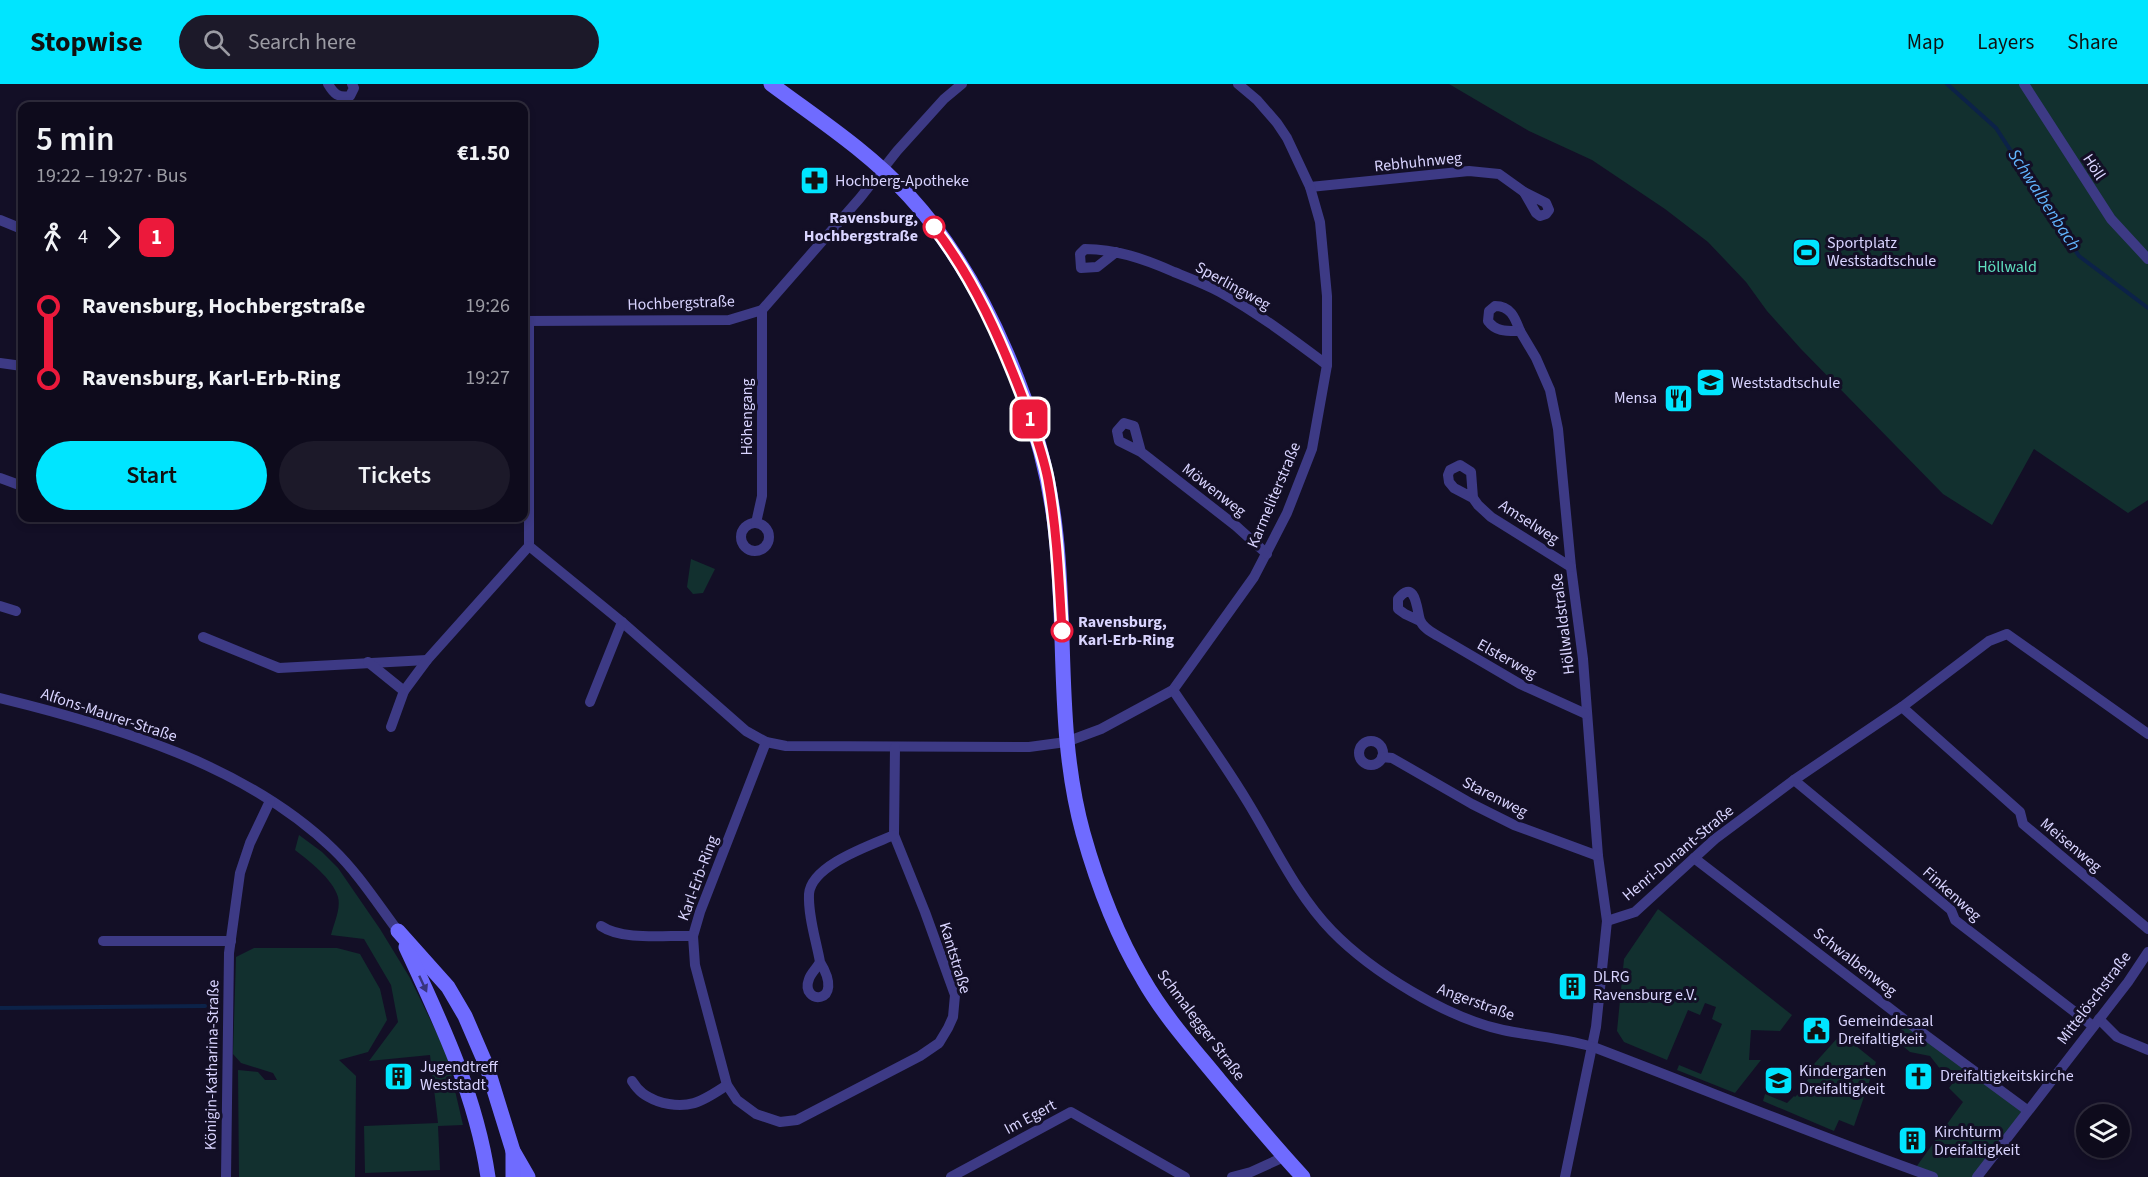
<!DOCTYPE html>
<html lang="en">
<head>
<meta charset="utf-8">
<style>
  body { margin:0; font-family:"Source Sans 3",sans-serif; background:#1c1929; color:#f1f3f6; height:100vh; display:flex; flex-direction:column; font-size:22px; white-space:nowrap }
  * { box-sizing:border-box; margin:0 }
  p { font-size:20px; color:#9b9ba3 }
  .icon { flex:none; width:33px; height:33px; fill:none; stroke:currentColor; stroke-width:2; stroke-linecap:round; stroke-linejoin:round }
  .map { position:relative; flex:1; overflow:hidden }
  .sheet { position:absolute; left:18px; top:18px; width:510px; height:420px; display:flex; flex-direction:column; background:#0e0b1c; border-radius:12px; box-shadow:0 3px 9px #0003,0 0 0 2px #2e2b3b }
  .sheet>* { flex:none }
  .badge { padding:0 12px; border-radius:9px; font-size:21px; line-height:39px }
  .tools { position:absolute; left:2076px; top:1020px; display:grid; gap:12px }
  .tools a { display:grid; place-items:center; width:54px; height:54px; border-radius:50%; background:#0e0b1c; box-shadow:0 3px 9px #0003,0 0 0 2px #2e2b3b; font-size:30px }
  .map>.badge { position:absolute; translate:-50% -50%; box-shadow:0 0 0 3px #fff }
  .legs { display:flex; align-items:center; gap:9px; height:66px; padding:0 18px; font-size:20px }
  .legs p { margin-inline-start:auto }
  .overview { display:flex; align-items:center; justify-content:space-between; height:102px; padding:0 18px }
  h1 { font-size:33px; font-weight:600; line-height:45px }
  .button { display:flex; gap:12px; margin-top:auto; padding:12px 18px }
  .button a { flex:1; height:69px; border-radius:36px; background:#00e5ff; color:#111; font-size:24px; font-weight:600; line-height:69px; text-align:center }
  .button a+a { background:#1c1929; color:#f1f3f6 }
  ul { padding:0 18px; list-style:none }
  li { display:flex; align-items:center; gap:21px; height:72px; font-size:22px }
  li i { display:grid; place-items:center; width:9px; height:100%; margin:0 8px; background:currentColor }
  li i::after { content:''; width:15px; height:15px; margin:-8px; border:4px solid; border-radius:50%; background:#0e0b1c }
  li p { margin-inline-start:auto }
  li:first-child i { background:linear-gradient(#0000 50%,currentColor 0) }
  li:last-child i { background:linear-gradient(currentColor 50%,#0000 0) }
  header { display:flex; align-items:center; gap:36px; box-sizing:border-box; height:84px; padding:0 30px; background:#00e5ff; color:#111 }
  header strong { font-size:28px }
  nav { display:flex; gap:33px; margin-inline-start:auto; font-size:21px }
  .search { width:420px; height:54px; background:#1c1929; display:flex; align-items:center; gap:15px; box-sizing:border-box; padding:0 21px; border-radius:33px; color:#9b9ba3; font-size:22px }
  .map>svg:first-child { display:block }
  .green { fill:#12302f }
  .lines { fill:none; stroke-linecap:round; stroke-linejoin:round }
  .stream { stroke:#0c2248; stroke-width:4 }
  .street { stroke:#3d3a85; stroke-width:10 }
  .secondary { stroke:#6f6bff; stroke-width:15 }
  .oneway { fill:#38347d }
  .line-1-casing { stroke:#fff; stroke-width:14 }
  .line-1 { stroke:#ec193b; stroke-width:9 }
  .stop-1-dot { fill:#fff; stroke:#ec193b; stroke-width:3 }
  .labels { text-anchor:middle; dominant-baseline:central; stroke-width:6; stroke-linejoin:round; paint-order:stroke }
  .street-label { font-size:16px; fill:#d9d4ff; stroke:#130f26 }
  .poi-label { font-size:16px; fill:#d9d4ff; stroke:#130f26; text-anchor:start }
  .stop-label { font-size:16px; font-weight:bold; fill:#d9d4ff; stroke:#130f26; text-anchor:end }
  .park-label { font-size:16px; fill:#5fe0c0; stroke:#130f26 }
  .water-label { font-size:18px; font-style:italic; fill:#62b6ff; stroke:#130f26 }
</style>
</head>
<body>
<header>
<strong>Stopwise</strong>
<div class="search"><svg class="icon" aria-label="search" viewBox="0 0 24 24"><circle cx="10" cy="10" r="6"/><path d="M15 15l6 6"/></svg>Search here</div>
<nav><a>Map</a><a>Layers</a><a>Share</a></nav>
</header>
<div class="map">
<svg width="2148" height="1093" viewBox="0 0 2148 1093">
  <rect width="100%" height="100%" fill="#130f26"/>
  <g class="green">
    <polygon points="1449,0 2148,0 2148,416 2128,429 2034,365 1992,441 1943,410 1801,265 1767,227 1746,198 1708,158 1665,125 1592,76 1529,47"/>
    <polygon points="691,475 715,485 703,509 693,510 687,503"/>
    <path d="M 299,751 L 322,768 L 338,784 L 380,845 L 410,894 L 446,968 L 463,1041 L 438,1042 L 440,1086 L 365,1089 L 364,1042 L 438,1039 L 430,971 L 369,977 L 398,938 L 391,901 L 364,855 L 331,851 C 334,839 341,825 338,813 C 333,795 308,776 295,766 Z"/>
    <polygon points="1658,825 1792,931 1780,947 1751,946 1749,976 1761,976 1735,1009 1677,986 1679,981 1701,990 1722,940 1712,935 1716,923 1705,919 1700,931 1688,926 1667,976 1624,958 1617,947 1624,875"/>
    <polygon points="254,864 337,864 360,870 380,905 387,936 368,968 339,976 356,992 355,1093 239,1093 238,986 258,988 265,996 277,996 273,989 241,979 233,970 236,873"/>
    <polygon points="1905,936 2027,1026 1978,1093 1933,1093 1914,1086 1963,1018 1949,1004 1952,1000 1930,972 1910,968 1897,957"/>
    <polygon points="1841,950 1876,978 1854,1042 1839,1036 1834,1047 1763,1017 1765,1010 1787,1019 1794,1012 1795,1013 1804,1004 1802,1002 1810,993 1808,991 1816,982 1814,980"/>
  </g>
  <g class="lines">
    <g class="stream">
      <polyline points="1947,0 1996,44 2079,172 2148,224"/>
      <polyline points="0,924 205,922"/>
    </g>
    <g class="street">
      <path d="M 328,0 C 334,10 338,14 350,12 L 354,4 L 352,0"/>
      <polyline points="2024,0 2111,135 2148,175"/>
      <polyline points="1310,103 1469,87 1499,90 1524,108"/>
      <polygon points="1524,108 1546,119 1549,126 1546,130 1540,132 1536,129"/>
      <polyline points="0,136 22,145"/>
      <path d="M 1116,168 L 1097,183 L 1081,184 L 1080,170 L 1085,165 C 1116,165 1145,175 1174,188 C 1189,194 1205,200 1220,208 C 1258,229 1292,255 1327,281"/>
      <path d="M 1495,222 C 1511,222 1515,234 1520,247 C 1507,247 1496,248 1488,237 L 1489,227 Z"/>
      <polyline points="524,237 729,236 762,226 860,114 897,67 944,15 962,0"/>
      <polyline points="529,237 529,462 622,538 746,647 766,658 786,662 1029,663 1066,658 1101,645 1173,606 1254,493 1287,429 1312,365 1327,281 1327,212 1320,138 1310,103 1287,54 1277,39 1257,16 1238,0"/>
      <polyline points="1520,247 1536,274 1550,306 1558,345 1571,483 1583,575 1598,772 1607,837 1596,943 1565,1093"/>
      <polyline points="0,279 22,282"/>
      <polyline points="1141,368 1134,342 1124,339 1117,347 1119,357 1141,368 1236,442 1267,470"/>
      <polyline points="0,394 22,402"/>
      <polyline points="1473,414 1471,388 1460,381 1450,386 1448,391 1449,398 1454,404 1473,414 1478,421 1491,433 1571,483"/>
      <circle cx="755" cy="453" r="14"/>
      <polyline points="756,439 762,412 762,226"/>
      <polyline points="0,522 16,527"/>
      <path d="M 1420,537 L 1405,530 L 1398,525 L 1398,515 C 1416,493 1417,528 1420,536 C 1423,544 1431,548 1438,552 L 1520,600 L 1586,630"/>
      <polyline points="203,553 279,584 427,576"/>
      <polyline points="368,578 404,607"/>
      <path d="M 1173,606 C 1198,643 1224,679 1247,717 C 1274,761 1296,810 1332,847 C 1372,888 1447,934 1503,946 C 1531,952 1571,955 1596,964 C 1709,1007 1819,1053 1933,1093"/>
      <path d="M 0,614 C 115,642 246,681 333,765 C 358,789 377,819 398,847"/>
      <polyline points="590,618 622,538"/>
      <polyline points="1902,623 2020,728 2023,740 2148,845"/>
      <polyline points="391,643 404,607 427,576 529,462"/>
      <circle cx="1371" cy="669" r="12"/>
      <polyline points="766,658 700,828 693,852 695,881 727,1001 737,1016 756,1030 780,1038 797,1036 920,972 939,959 948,944 953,933 955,911 925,828 894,751 895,663"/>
      <polyline points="1382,673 1392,674 1472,720 1514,741 1598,772"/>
      <polyline points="1794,696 1951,826 1955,836 2093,942"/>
      <polyline points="1694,774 1905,936 2027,1026"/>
      <polyline points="1607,837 1635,828 1715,755 1794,696 1902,623 1989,557 2007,550 2148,650"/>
      <path d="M 601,842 C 623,857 666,851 693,852"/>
      <polyline points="103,857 231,857"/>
      <path d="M 820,878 C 847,922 799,921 809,895 C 811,889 817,884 820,878 C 816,856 808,832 809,810 C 811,781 871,761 894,751"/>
      <polyline points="2099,935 2117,953 2148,966"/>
      <path d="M 632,997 C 639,1008 645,1012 657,1017 C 687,1027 702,1018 727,1001"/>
      <polyline points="226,1093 229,869 240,789 250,759 270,717"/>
      <polyline points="951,1093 1071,1028 1185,1093"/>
      <polyline points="1232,1093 1251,1088 1284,1073"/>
      <polyline points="1977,1093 2128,898 2148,868"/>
    </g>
    <g class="secondary">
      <path d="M 771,0 C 818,35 869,68 909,112 C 987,197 1044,337 1056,451 C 1067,551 1056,651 1083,749 C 1097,799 1116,850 1143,895 C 1164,932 1193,964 1220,997 C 1247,1029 1274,1062 1303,1093"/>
      <polyline points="398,847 448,903 465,932 487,983 513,1067 528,1093"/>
      <path d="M 406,863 C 440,936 476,1011 488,1093"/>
      <polyline points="513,1067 513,1093"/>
    </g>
  </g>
  <defs><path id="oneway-solid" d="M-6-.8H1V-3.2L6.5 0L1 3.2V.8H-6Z" transform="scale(1.5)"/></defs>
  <use class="oneway" href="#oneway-solid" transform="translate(423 900) rotate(65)"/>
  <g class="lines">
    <defs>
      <path id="line-1" d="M 934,143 C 974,195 1001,256 1024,317 C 1033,343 1043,369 1048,396 C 1057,446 1059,496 1062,547"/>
    </defs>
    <use href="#line-1" class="line-1-casing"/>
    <use href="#line-1" class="line-1"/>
  </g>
  <defs>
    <symbol id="pharmacy-square" viewBox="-11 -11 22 22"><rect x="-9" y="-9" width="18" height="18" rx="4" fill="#00e5ff" stroke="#130f26"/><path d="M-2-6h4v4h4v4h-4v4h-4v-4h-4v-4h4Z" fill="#111"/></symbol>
    <symbol id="stadium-square" viewBox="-11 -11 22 22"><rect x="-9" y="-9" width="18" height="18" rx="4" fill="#00e5ff" stroke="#130f26"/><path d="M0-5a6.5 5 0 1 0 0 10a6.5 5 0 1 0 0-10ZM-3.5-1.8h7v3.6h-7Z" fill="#111"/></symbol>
    <symbol id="school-square" viewBox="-11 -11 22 22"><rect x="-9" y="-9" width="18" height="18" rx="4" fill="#00e5ff" stroke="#130f26"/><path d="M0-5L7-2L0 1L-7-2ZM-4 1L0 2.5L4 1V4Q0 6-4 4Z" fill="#111"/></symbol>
    <symbol id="restaurant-square" viewBox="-11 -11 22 22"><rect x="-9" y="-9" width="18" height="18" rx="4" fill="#00e5ff" stroke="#130f26"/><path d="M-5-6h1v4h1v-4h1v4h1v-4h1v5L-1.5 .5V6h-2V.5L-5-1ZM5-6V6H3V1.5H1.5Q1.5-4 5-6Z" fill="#111"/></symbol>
    <symbol id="building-square" viewBox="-11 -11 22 22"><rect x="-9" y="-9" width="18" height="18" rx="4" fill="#00e5ff" stroke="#130f26"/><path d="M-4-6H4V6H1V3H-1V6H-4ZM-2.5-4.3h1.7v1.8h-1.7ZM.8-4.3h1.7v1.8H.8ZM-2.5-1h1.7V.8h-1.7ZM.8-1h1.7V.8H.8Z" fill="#111"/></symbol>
    <symbol id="civic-square" viewBox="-11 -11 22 22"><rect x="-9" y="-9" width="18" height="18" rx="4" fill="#00e5ff" stroke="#130f26"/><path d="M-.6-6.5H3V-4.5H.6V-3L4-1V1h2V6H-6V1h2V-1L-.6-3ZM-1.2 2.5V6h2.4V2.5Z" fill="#111"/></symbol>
    <symbol id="church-square" viewBox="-11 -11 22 22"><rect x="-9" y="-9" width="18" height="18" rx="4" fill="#00e5ff" stroke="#130f26"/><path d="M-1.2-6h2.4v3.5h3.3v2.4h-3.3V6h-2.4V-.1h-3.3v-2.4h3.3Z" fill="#111"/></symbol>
  </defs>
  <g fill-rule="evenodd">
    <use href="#pharmacy-square" x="798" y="80" width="33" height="33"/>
    <use href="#stadium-square" x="1790" y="152" width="33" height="33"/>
    <use href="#school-square" x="1694" y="282" width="33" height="33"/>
    <use href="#restaurant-square" x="1662" y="298" width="33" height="33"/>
    <use href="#building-square" x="1556" y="886" width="33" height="33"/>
    <use href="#civic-square" x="1800" y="930" width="33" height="33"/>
    <use href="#building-square" x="382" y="976" width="33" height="33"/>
    <use href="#church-square" x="1902" y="976" width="33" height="33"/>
    <use href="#school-square" x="1762" y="980" width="33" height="33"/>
    <use href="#building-square" x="1896" y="1040" width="33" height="33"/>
  </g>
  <g class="stop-1-dot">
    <circle cx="934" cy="143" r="10"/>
    <circle cx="1062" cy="547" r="10"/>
  </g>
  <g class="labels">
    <g class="street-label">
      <text transform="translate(1418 78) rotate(-6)">Rebhuhnweg</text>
      <text transform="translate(2094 83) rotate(57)">Höll</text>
      <text transform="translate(1233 202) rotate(29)">Sperlingweg</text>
      <text transform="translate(681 219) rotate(-2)">Hochbergstraße</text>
      <text transform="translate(747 333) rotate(-90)">Höhengang</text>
      <text transform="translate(1214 406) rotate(38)">Möwenweg</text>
      <text transform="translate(1274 411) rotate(-67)">Karmeliterstraße</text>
      <text transform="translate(1529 438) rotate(33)">Amselweg</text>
      <text transform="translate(1563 540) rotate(-97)">Höllwaldstraße</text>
      <text transform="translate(1507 575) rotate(29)">Elsterweg</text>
      <text transform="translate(109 631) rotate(18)">Alfons-Maurer-Straße</text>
      <text transform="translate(1495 713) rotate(27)">Starenweg</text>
      <text transform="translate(2071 761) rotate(40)">Meisenweg</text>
      <text transform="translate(1678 769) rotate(-40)">Henri-Dunant-Straße</text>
      <text transform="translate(698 794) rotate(-70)">Karl-Erb-Ring</text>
      <text transform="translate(1952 810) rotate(42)">Finkenweg</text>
      <text transform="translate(955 874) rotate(73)">Kantstraße</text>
      <text transform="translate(1855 878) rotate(38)">Schwalbenweg</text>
      <text transform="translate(2094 914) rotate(-53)">Mittelöschstraße</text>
      <text transform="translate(1476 918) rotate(20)">Angerstraße</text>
      <text transform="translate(1201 941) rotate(53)">Schmalegger Straße</text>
      <text transform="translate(212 981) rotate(-89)">Königin-Katharina-Straße</text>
      <text transform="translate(1030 1033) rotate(-28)">Im Egert</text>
    </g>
    <g class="poi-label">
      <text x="835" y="97">Hochberg-Apotheke</text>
      <text x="1827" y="159">Sportplatz<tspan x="1827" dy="18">Weststadtschule</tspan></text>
      <text x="1731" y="299">Weststadtschule</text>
      <text x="1657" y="314" text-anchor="end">Mensa</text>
      <text x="1593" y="893">DLRG<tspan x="1593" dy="18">Ravensburg e.V.</tspan></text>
      <text x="1838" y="937">Gemeindesaal<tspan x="1838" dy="18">Dreifaltigkeit</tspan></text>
      <text x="420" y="983">Jugendtreff<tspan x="420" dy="18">Weststadt</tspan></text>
      <text x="1799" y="987">Kindergarten<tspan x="1799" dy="18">Dreifaltigkeit</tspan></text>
      <text x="1940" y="992">Dreifaltigkeitskirche</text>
      <text x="1934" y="1048">Kirchturm<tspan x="1934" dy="18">Dreifaltigkeit</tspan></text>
    </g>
    <g class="stop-label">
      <text x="918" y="134">Ravensburg,<tspan x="918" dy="18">Hochbergstraße</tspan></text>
      <text x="1078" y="538" text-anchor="start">Ravensburg,<tspan x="1078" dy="18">Karl-Erb-Ring</tspan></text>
    </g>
    <g class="park-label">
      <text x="2007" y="183">Höllwald</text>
    </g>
    <g class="water-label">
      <text transform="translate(2044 116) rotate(57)">Schwalbenbach</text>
    </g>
  </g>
</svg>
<div class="tools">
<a><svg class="icon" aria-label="layers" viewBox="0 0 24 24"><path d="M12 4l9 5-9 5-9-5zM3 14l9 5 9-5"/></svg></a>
</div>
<b class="badge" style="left:1030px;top:335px;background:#ec193b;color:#fff">1</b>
<section class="sheet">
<div class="overview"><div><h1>5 min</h1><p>19:22 – 19:27 · Bus</p></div><b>€1.50</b></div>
<div class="legs"><svg class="icon" aria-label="walk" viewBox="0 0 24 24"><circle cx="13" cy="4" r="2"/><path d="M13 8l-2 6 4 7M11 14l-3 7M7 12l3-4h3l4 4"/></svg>4<svg class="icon" aria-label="forward" viewBox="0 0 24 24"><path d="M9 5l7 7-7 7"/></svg><b class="badge" style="background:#ec193b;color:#fff">1</b></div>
<ul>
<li><i style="color:#ec193b"></i><b>Ravensburg, Hochbergstraße</b><p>19:26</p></li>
<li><i style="color:#ec193b"></i><b>Ravensburg, Karl-Erb-Ring</b><p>19:27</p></li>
</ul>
<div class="button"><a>Start</a><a>Tickets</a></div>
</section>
</div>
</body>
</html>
